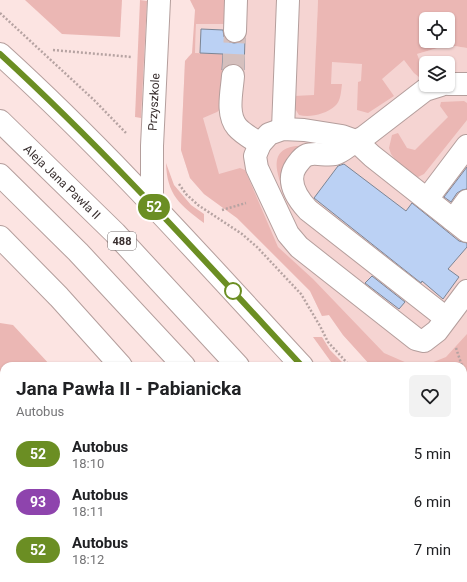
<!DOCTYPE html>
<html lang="pl">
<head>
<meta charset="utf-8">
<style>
  body { margin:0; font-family:Roboto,sans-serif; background:#f2f2f2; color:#202124; height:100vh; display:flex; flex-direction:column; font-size:15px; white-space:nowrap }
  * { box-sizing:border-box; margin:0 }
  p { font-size:13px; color:#757577 }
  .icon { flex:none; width:22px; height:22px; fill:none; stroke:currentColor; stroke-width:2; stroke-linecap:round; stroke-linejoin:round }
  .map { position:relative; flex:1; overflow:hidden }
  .drawer { position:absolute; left:0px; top:362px; width:467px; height:220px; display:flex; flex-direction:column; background:#fff; border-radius:12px 12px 0 0; box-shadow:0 1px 3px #0004 }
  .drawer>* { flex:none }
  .badge { padding:0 8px; border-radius:13px; font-size:14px; line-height:26px }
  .controls { position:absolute; left:419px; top:12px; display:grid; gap:8px }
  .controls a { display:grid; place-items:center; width:36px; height:36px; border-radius:6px; background:#fff; box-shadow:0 1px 3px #0004; font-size:20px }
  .map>.badge { position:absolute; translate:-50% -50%; box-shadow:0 0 0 2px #fff }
  .round { display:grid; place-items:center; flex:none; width:42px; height:42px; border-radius:6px; background:#f2f2f2 }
  .summary { display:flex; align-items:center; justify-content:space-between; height:68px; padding:0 16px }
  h1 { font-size:19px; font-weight:700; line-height:30px }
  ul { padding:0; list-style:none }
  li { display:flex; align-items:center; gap:12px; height:48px; padding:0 16px }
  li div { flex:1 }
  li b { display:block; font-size:15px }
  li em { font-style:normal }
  li .badge { min-width:44px; font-weight:700; text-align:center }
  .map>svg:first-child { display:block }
  .built { fill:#f5d4d2; fill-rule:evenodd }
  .green { fill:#ebb7b4; fill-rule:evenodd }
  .building { fill:#bbd1f4; stroke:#7b8595 }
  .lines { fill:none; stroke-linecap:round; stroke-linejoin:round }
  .minor-tunnel { stroke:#d5c0be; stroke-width:22; stroke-dasharray:22 11; stroke-linecap:butt }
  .major-tunnel { stroke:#d5c0be; stroke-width:22; stroke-dasharray:22 11; stroke-linecap:butt }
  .minor-casing { stroke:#b49e9c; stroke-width:24 }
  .major-casing { stroke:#b49e9c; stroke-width:24 }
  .path { stroke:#b6a3a2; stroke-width:2.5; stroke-dasharray:2 2; stroke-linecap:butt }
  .minor { stroke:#fff; stroke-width:22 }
  .major { stroke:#fff; stroke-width:22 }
  .line-casing { stroke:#fff; stroke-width:9 }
  .line { stroke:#6b8e23; stroke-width:6 }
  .stop-dot { fill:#fff; stroke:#6b8e23; stroke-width:2 }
  .labels { text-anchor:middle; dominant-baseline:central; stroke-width:3; stroke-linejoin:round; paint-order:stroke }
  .shield { fill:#fff; stroke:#746d6d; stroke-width:1 }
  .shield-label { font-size:11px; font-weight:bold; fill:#392f2f }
  .street-label { font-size:12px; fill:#392f2f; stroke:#fff }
</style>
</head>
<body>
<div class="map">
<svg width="467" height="582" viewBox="0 0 467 582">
  <rect width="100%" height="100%" fill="#fce4e2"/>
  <path class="built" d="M 227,0 L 318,0 L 316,50 L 417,54 L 448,45 L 467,48 L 467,396 L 463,398 L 463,366 L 371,366 L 343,335 L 329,315 L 322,316 L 310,291 L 237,218 L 204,194 L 190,178 L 181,150 L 185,61 L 189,56 L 195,53 L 196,23 ZM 426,63 L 448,63 L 448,85 L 426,85 Z"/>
  <g class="green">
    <polygon points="25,0 122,0 120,37 62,34"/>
    <polygon points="140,0 147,1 141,118 135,117"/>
    <polygon points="190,0 229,0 226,24 196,24 195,53 223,54 222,108 217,112 203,118 219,174 240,168 245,170 278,247 313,279 384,353 407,363 426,365 446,357 467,334 467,396 463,398 463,366 371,366 343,335 329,315 322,316 310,291 237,218 204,194 190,178 181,150 185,61 192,53 195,10"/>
    <path d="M 318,0 L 467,0 L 467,48 L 448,45 L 417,54 L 424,73 L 423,76 L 419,77 L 414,73 L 404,60 L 382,79 L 394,96 L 368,113 L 357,110 L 358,82 L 361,81 L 362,64 L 332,62 L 331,84 L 342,84 C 341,91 341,101 335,106 C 326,114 310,118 299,115 L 294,107 L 294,96 L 314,95 ZM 426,19 L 448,19 L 448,41 L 426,41 Z"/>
    <polygon points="464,101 467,103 467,120 424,174 418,177 407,175 391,154 389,148 392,135 398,133 407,148 415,150 448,117 440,106 441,102"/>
    <path d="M 296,146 L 305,146 L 286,197 C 279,178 265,150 296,146 Z"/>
    <path d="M 166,163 L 174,185 L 191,205 L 204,214 L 204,223 C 180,205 167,195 166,163 Z"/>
    <polygon points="0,323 13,325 51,366 4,366 4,422 0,422"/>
    <polygon points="313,337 322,337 330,350 346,366 334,366"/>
    <rect x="46" y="578" width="46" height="4"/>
    <polygon points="161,578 225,578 229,582 160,582"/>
  </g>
  <g class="building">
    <polygon points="201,29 223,30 224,37 229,42 234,43 241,42 245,38 244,70 240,66 234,64 227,65 222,70 223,54 200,53"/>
    <polygon points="344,164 406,211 412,203 459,241 467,243 467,247 448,269 459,277 443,299 422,281 421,283 314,198 338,166"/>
    <polygon points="467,167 467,189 462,190 457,193 451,202 444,197"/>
    <polygon points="372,276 405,302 399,309 365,283"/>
  </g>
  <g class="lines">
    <polyline class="minor-tunnel" points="233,76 235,31"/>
    <polyline class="major-tunnel" points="367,578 370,582"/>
    <defs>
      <g id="minor">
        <polyline points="235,31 236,0"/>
        <path d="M 233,76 C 232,91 226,114 237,127 C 243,134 253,139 260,144"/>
        <polyline points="448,84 467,84"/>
        <polyline points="441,85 425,90 364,137 356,141 342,136 304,130 283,129 269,134 260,144 255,156 257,168 288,234 299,247 416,339 424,341 437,331 467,291"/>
        <polyline points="283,129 288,0"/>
        <polyline points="427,199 467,146"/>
        <polyline points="152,204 152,146 159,0"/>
        <polyline points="453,220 467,201"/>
        <path d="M 446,318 L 308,210 C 297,198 286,181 296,166 C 299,162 302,157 307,155 C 315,152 326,156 335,154 C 342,152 349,145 356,141 L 372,156 L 467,231"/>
        <polyline points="131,582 131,578"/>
      </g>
      <g id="major">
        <path d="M 0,54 C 107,151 204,260 302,366"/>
        <polyline points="0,121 115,233 238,366"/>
        <polyline points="0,175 78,252 184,366"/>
        <polyline points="0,237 59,297 121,366"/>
        <polyline points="463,444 467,443"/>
        <polyline points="463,521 467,515"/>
        <polyline points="463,544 467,548"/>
        <polyline points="300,578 303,582"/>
        <polyline points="426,582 428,578"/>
      </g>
    </defs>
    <use href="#minor" class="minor-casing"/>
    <use href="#major" class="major-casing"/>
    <g class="path">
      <polyline points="0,13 94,100 127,134"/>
      <polyline points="53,50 132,57"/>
      <polyline points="179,184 186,194 198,205 242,234 257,247 301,294 320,326 328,342 350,366"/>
      <polyline points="222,210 246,203"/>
      <polyline points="456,348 462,366"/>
      <polyline points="463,368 467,379"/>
      <polyline points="463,413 467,412"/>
      <polyline points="463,482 467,485"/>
      <polyline points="364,582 367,578"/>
      <polyline points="382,582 385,578"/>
    </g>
    <use href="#minor" class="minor"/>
    <use href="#major" class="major"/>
  </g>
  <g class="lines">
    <defs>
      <path id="line" d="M 0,54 C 107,152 204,260 302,366"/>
    </defs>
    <use href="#line" class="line-casing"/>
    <use href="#line" class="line"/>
  </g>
  <circle class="stop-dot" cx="233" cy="291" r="8"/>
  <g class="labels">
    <rect class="shield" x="108" y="232" width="28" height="18" rx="3"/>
    <g class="shield-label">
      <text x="122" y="241">488</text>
    </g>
    <g class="street-label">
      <text transform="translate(154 102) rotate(-87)">Przyszkole</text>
      <text transform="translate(62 182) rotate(44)">Aleja Jana Pawła II</text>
    </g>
  </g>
</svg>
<div class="controls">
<a><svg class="icon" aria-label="locate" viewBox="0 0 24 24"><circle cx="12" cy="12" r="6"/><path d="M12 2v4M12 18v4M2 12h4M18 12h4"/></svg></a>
<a><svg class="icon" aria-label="layers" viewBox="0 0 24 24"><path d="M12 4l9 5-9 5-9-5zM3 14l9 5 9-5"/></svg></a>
</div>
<b class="badge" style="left:154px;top:207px;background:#6b8e23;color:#fff">52</b>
<section class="drawer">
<div class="summary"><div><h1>Jana Pawła II - Pabianicka</h1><p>Autobus</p></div><a class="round"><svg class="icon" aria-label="heart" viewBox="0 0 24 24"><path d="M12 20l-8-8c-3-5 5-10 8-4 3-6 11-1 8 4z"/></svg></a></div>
<ul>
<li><span class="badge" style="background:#6b8e23;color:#fff">52</span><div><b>Autobus</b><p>18:10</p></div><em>5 min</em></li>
<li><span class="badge" style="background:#8e44ad;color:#fff">93</span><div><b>Autobus</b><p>18:11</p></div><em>6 min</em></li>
<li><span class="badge" style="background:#6b8e23;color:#fff">52</span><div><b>Autobus</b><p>18:12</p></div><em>7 min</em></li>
</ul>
</section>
</div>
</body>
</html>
